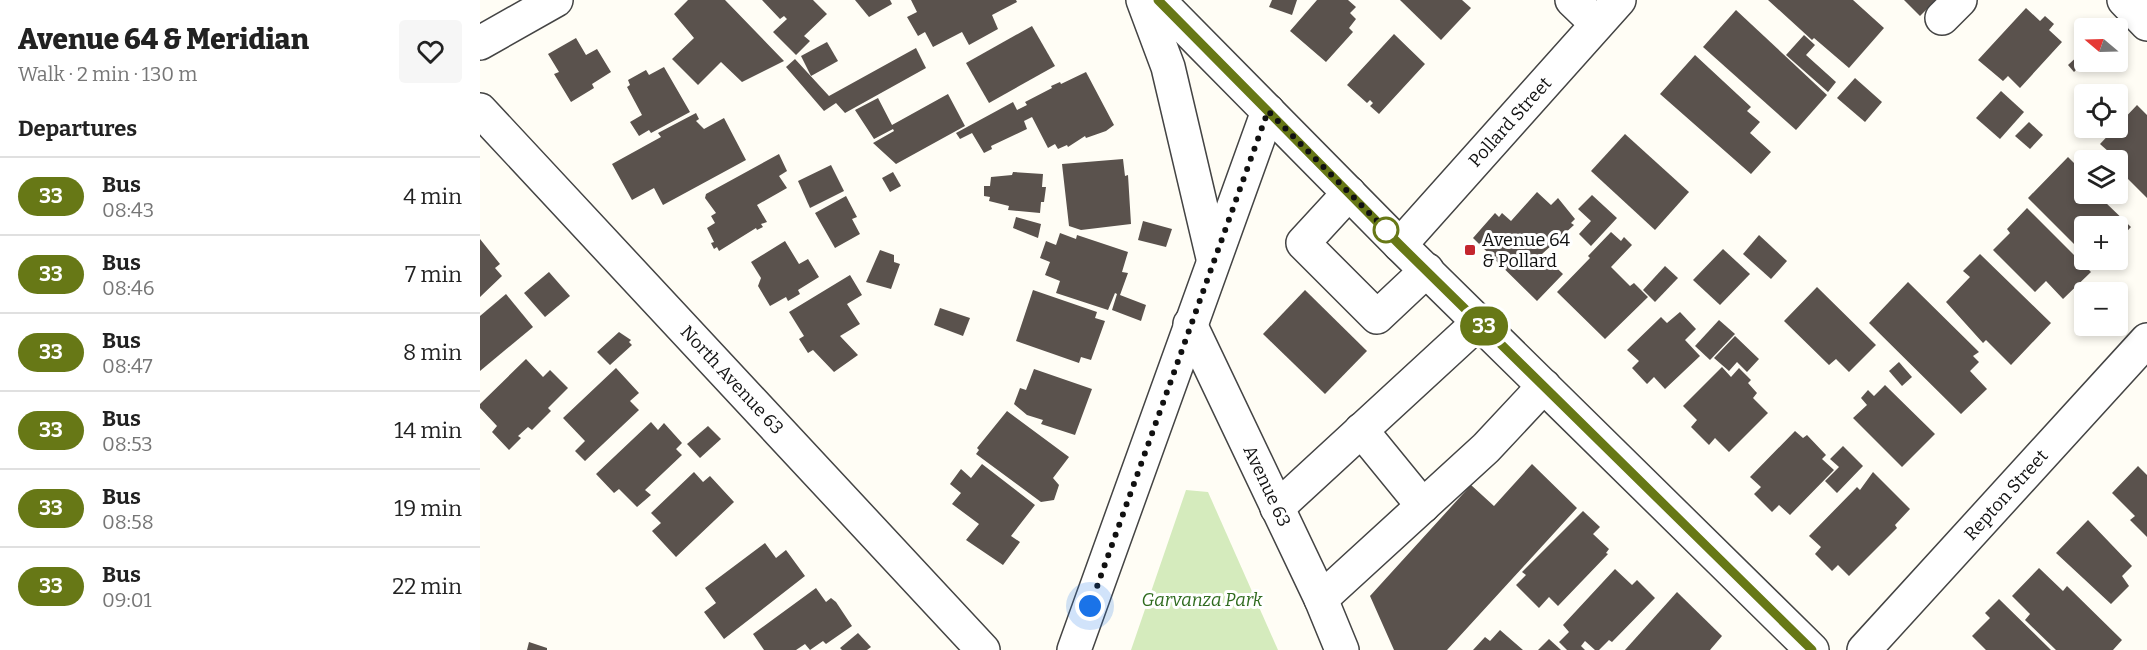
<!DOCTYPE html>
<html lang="en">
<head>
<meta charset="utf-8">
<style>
  body { margin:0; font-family:Bitter,serif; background:#f6f6f6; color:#222; height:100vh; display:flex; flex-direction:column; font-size:22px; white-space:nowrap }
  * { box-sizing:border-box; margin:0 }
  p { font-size:20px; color:#767676 }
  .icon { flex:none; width:33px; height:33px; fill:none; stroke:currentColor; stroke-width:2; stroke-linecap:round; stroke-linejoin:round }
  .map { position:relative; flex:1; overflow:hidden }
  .side { display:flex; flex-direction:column; background:#fff; width:480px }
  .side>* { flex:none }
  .badge { padding:0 12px; border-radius:20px; font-size:21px; line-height:39px }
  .needle { width:39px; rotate:289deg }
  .buttons { position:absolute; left:1594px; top:18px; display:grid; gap:12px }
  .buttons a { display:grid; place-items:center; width:54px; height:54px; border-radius:6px; background:#fff; box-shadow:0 3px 9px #0003; font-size:30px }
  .you { position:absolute; width:30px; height:30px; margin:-15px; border:4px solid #fff; border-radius:50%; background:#1a73e8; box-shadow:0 0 0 9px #1a73e833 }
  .map>.badge { position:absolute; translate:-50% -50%; box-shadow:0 0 0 3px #fff }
  h2 { padding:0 18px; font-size:22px; line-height:54px }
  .round { display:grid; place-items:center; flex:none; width:63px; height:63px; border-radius:6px; background:#f6f6f6 }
  .headline { display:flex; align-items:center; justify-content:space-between; height:102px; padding:0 18px }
  h1 { font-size:28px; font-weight:800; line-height:45px }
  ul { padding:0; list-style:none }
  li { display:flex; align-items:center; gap:18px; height:78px; padding:0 18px; border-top:2px solid #e0e0e0 }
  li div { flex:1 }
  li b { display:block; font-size:22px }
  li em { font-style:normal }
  li .badge { min-width:66px; font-weight:700; text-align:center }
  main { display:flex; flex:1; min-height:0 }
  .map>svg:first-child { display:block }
  .green { fill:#d5ebbd }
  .building { fill:#5a524d }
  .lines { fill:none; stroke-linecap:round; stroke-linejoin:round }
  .minor-casing { stroke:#444; stroke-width:36 }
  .minor { stroke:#fff; stroke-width:33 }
  .line-casing { stroke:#fff; stroke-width:14 }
  .line { stroke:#677816; stroke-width:9 }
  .walk { stroke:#111; stroke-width:6; stroke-dasharray:0 10.8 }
  .stop-dot { fill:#fff; stroke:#677816; stroke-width:3 }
  .poi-dot { fill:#c4262e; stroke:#fff; stroke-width:2 }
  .labels { text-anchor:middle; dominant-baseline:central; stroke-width:6; stroke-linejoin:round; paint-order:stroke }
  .street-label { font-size:18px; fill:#111; stroke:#fff }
  .poi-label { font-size:18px; fill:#111; stroke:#fff; text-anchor:start }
  .park-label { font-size:18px; font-style:italic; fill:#2f6b1f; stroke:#fff }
</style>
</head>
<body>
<main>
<section class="side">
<div class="headline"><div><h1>Avenue 64 &amp; Meridian</h1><p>Walk · 2 min · 130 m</p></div><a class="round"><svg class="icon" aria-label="heart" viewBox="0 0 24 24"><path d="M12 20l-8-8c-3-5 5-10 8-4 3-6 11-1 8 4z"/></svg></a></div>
<h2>Departures</h2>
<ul>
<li><span class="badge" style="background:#677816;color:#fff">33</span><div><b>Bus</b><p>08:43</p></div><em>4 min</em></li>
<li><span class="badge" style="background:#677816;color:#fff">33</span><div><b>Bus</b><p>08:46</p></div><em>7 min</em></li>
<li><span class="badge" style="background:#677816;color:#fff">33</span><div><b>Bus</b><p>08:47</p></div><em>8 min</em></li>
<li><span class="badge" style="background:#677816;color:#fff">33</span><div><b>Bus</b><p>08:53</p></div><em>14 min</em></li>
<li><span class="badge" style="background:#677816;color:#fff">33</span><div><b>Bus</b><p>08:58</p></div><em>19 min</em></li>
<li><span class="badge" style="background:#677816;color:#fff">33</span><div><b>Bus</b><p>09:01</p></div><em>22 min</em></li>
</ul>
</section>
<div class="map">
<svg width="1667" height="650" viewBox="0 0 1667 650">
  <rect width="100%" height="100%" fill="#fffdf5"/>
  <polygon class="green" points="706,490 728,492 798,650 651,650"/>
  <g class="building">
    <polygon points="208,0 245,0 304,61 262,82 241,62 218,85 192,59 214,38 194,14"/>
    <polygon points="282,0 333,0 347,14 324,36 330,41 316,55 293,32 307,19 304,16 300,19"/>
    <polygon points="375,0 410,0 412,4 389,17"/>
    <polygon points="431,0 536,0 537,2 512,15 518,29 489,45 482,32 453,47 445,32 438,36 427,17 437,12"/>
    <polygon points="792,0 817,0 812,15 789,7"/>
    <polygon points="837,0 868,0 876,7 870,13 876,19 869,28 873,32 846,62 810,31"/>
    <polygon points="920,0 982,0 991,8 961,40"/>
    <polygon points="1288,0 1373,0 1404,28 1369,68 1334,38 1332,40"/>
    <polygon points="1424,0 1456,0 1440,16"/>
    <polygon points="1546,8 1560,21 1565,16 1574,24 1569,30 1582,42 1540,88 1528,76 1523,81 1498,60"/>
    <polygon points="1256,10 1347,95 1316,130 1223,47"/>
    <polygon points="552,26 575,66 509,103 486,63"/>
    <polygon points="914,34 945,64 899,114 890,106 893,103 890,100 887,103 867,85"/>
    <polygon points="1324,35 1335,45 1326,55 1356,82 1348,92 1306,55"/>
    <polygon points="96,38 106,55 117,49 131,72 112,84 114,88 91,102 74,74 79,72 68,54"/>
    <polygon points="347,42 358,61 331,76 321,56"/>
    <polygon points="436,48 446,68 365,113 356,103 344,111 306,67 315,59 349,96"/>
    <polygon points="1601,53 1605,61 1594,72 1588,65"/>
    <polygon points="1215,55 1271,107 1267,111 1280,122 1270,133 1291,152 1271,174 1180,94"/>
    <polygon points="184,67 210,112 171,133 169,130 159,136 150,122 162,115 147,87 150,85 148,80 166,70 169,75"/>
    <polygon points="606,72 634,125 626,131 606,138 605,136 588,147 587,145 578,149 575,144 568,148 552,117 544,121 547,129 511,146 512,149 504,153 492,133 480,139 476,133 533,102 537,110 547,105 545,102 572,88 571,86 580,82 581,84"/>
    <polygon points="1375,78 1402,102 1385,122 1357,98"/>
    <polygon points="1521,91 1544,112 1520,139 1496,118"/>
    <polygon points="468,94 485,126 416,164 393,143 414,131 413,129 394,139 375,110 398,98 412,125"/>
    <polygon points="1657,105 1667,115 1667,198 1638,169 1638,160 1620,144"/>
    <polygon points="216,113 219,119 216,121 224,129 244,118 266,160 183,205 174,188 152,200 132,164 181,137 178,133"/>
    <polygon points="1549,122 1563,135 1550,149 1535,136"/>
    <polygon points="1145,134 1209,192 1175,230 1111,171"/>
    <polygon points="299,154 307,171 299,176 307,188 277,205 287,222 281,224 283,227 277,230 276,228 239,251 237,247 234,249 231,243 234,242 227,228 235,223 231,216 236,213 225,198 226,194"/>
    <polygon points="1588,157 1605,174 1605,194 1625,194 1629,198 1625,202 1651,227 1638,241 1638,226 1605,226 1605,255 1548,198"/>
    <polygon points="643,159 645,176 648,175 651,224 601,230 589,226 582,164"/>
    <polygon points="351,165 364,191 330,208 318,181"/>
    <polygon points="413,172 421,186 410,192 402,178"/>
    <polygon points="533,172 563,174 562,187 566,187 564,202 561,202 560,213 528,210 529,206 509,201 510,197 504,196 504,186 510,186 511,177 532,175"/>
    <polygon points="1057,192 1071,205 1078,198 1095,219 1091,223 1094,225 1062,254 1083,274 1057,301 993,238 1015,213 1019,217 1022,213 1031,221"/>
    <polygon points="1112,195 1137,218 1111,246 1099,234 1111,221 1098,209"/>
    <polygon points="366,196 377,217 372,219 380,234 355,248 335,213"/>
    <polygon points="1547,208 1611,272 1583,299 1566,281 1555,292 1513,250 1530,233 1527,229"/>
    <polygon points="536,217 561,224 558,238 533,228"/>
    <polygon points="663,221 692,229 686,247 658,240"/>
    <polygon points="1131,232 1141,241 1144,237 1152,245 1131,267 1150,286 1154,283 1168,297 1125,339 1077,292 1110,258 1108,256"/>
    <polygon points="580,233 596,239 597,235 648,252 642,272 648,273 640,295 666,305 661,321 632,310 637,294 635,293 628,310 576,293 580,281 565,275 570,262 560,258 566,241 576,245"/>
    <polygon points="1279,235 1307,261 1291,279 1263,254"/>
    <polygon points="0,239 20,264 15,268 22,276 0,297"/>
    <polygon points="305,241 319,264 328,259 339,277 318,290 320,294 308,301 306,297 290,306 278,286 281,278 271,262"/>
    <polygon points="1243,249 1270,274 1240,305 1213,280"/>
    <polygon points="400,250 414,255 414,262 420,264 411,289 386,282"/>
    <polygon points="1500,254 1571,323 1531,365 1506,340 1503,343 1466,302 1490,277 1483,271"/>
    <polygon points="1185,266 1198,278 1175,302 1163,290"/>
    <polygon points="69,272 90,296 65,317 44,293"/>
    <polygon points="370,275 382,295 367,304 380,324 360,336 378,355 354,372 333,350 328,353 319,339 324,336 309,312"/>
    <polygon points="1428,282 1499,352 1493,356 1499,362 1490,371 1507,389 1481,414 1389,323"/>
    <polygon points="1337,287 1396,345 1369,372 1356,359 1349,365 1304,321"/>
    <polygon points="553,290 617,312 615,318 625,321 611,360 601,357 599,363 536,341"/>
    <polygon points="825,290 887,351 845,394 783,334"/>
    <polygon points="26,294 53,327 0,371 0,316"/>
    <polygon points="460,308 490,318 483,336 454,325"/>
    <polygon points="1200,312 1216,329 1205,340 1220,356 1185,389 1174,377 1167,384 1152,368 1159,361 1147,350 1181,317 1187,323"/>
    <polygon points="1239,320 1255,334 1230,360 1215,346"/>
    <polygon points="139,332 151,340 149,342 152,345 130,365 117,352"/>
    <polygon points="1255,336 1279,359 1267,372 1257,362 1249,371 1234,358"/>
    <polygon points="46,359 63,377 70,370 88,388 68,408 71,411 52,430 48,427 38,436 41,438 29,450 12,432 17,426 0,408 0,404"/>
    <polygon points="1419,362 1432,377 1422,386 1409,371"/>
    <polygon points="1242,367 1251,377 1259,368 1271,380 1268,383 1277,393 1273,398 1288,413 1249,452 1235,438 1229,445 1211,427 1217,420 1203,406"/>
    <polygon points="136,368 159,393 150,401 159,410 105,461 95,451 105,441 83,418"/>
    <polygon points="554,369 612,389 595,435 561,424 563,420 547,415 534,404 540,388 546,390"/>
    <polygon points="1405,385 1455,434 1422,467 1373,418 1387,405 1381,398 1388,390 1394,396"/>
    <polygon points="527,411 589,457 573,478 579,485 574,500 561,502 496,454 499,450 497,448"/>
    <polygon points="171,422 178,430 184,423 202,443 196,449 202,455 165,490 171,495 157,507 139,489 134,493 116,474"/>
    <polygon points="228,426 241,439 220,458 207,444"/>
    <polygon points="1315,431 1323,438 1327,435 1346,455 1342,459 1354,470 1310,515 1299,505 1292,512 1274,494 1281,487 1270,477"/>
    <polygon points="1363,446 1383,466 1357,493 1345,481 1359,467 1350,459"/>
    <polygon points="502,464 555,505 531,536 540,542 523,565 486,540 499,524 472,504 481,493 470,484 481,469 491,478"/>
    <polygon points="1052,464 1097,508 967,650 914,650 890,596 991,485 1014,506"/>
    <polygon points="1658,466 1667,475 1667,537 1650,520 1655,516 1632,493"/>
    <polygon points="214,472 223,482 230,476 254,502 196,557 172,531 181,523 171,513"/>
    <polygon points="1393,472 1430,509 1415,525 1417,528 1369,576 1358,565 1352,571 1335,554 1341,547 1329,536 1377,487 1380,490"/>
    <polygon points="1103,511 1120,527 1113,534 1129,549 1126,553 1128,554 1078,606 1069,597 1059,608 1036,585 1046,575 1042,572"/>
    <polygon points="1608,520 1652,566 1642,576 1649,586 1631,604 1576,553"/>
    <polygon points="285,543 296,558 306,550 325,576 244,639 224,612 236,603 225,588"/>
    <polygon points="1559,568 1583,591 1587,586 1642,640 1633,650 1576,650 1545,620 1550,614 1532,596"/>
    <polygon points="1135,569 1152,585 1157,580 1175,598 1132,642 1129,640 1119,650 1115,650 1105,641 1101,646 1105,650 1087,650 1079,642 1089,632 1083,625"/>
    <polygon points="336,588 346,602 351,598 356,602 372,626 346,644 343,641 330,650 325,644 316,650 284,650 273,634"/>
    <polygon points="1197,592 1242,636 1230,650 1145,650"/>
    <polygon points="1519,599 1571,650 1506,650 1492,636 1510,618 1505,613"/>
    <polygon points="1020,630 1043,650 993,650 1005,637 1010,641"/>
    <polygon points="378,633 391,647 387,650 362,650 360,648"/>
    <polygon points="1069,639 1081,650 1058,650"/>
    <polygon points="49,642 67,648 67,650 47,650"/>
  </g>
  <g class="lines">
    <defs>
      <g id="minor">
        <polyline points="663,0 688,67 733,258"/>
        <polyline points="678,0 920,245 1332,650"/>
        <polyline points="1092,0 1117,24"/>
        <polyline points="1644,0 1667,24"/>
        <polyline points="1462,18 1480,0"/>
        <polyline points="0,43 76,0"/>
        <polyline points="0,110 503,650"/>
        <polyline points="869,193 823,243 897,317 947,270"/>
        <polyline points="920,245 1139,0"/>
        <polyline points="710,324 841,599 862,650"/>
        <polyline points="881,430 943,506"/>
        <polyline points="797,508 999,322"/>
        <polyline points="841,599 1006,448 1064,386"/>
        <polyline points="594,650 788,111"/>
        <polyline points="1384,650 1667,340"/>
      </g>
    </defs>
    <use href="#minor" class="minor-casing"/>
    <use href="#minor" class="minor"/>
  </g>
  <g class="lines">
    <defs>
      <polyline id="line" points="678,0 920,245 1332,650"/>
    </defs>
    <use href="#line" class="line-casing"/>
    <use href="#line" class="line"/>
    <polyline class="walk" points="610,606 788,111 908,232 906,230"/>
  </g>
  <circle class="stop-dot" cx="906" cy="230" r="12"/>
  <rect class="poi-dot" x="984" y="244" width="12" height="12" rx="3"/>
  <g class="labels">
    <g class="street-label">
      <text transform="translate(1030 122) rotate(-48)">Pollard Street</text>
      <text transform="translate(252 380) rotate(47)">North Avenue 63</text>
      <text transform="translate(787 486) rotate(65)">Avenue 63</text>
      <text transform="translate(1526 495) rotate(-48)">Repton Street</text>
    </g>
    <g class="poi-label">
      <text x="1002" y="240">Avenue 64<tspan x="1002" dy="21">&amp; Pollard</tspan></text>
    </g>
    <g class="park-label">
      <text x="722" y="600">Garvanza Park</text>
    </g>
  </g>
</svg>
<div class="buttons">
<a><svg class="needle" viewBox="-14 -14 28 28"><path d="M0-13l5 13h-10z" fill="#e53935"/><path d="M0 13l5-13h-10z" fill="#767676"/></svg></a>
<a><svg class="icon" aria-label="locate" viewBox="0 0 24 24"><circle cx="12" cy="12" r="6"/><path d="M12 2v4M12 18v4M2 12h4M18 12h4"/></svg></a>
<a><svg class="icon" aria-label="layers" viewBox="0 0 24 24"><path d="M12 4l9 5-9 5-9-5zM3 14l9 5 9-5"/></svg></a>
<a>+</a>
<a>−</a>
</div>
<div class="you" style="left:610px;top:606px"></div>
<b class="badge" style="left:1004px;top:326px;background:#677816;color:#fff">33</b>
</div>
</main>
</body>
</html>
